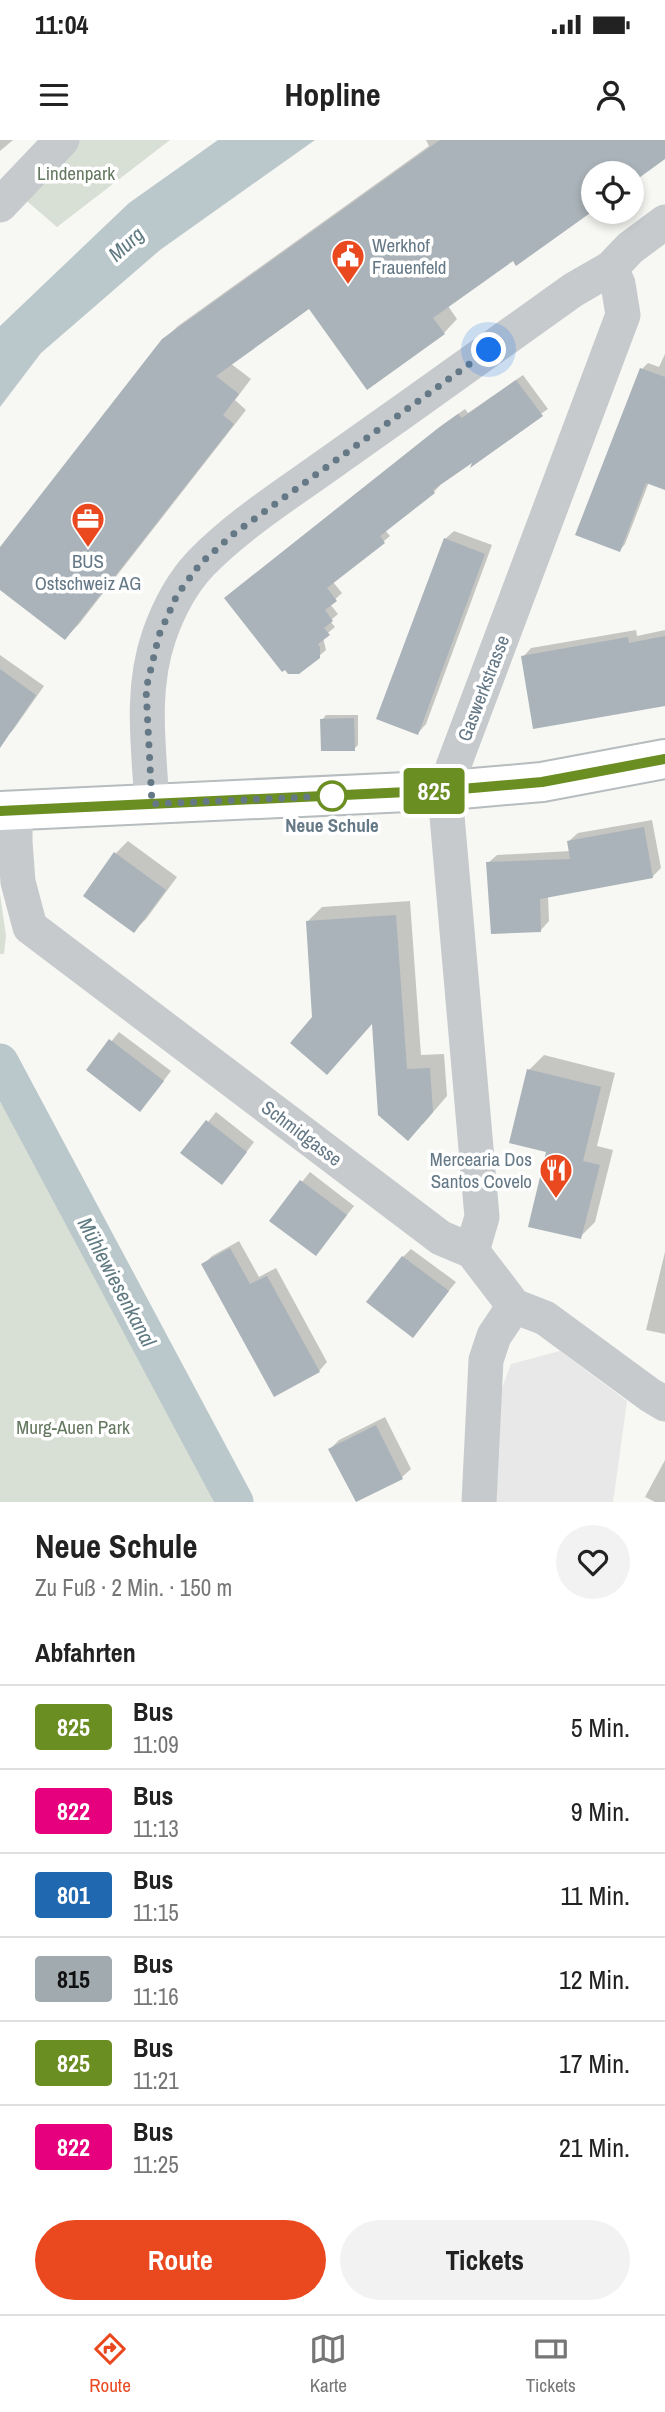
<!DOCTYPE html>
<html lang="de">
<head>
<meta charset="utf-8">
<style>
  body { margin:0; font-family:"Archivo Narrow",sans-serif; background:#f2f2f2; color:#222; height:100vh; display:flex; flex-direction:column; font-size:26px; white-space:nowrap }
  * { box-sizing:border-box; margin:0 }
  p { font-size:23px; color:#767676 }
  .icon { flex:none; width:38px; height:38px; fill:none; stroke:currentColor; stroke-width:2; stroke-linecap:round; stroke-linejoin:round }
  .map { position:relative; height:1362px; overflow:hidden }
  .drawer { display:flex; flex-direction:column; background:#fff; flex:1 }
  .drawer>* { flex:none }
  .badge { padding:0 14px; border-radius:5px; font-size:24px; line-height:46px }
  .controls { position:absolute; left:581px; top:21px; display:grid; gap:14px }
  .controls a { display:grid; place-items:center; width:63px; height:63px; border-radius:50%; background:#fff; box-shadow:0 4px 10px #0003; font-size:35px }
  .you { position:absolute; width:35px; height:35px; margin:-18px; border:5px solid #fff; border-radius:50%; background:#1a73e8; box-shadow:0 0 0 10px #1a73e833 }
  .map>.badge { position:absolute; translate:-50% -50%; box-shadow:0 0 0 4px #fff }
  h2 { padding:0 35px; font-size:26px; line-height:63px }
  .round { display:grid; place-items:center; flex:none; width:74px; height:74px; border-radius:37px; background:#f2f2f2 }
  .overview { display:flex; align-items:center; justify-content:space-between; height:119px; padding:0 35px }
  h1 { font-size:33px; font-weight:700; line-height:52px }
  .action { display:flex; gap:14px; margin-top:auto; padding:14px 35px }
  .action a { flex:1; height:80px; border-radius:42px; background:#ea4920; color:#fff; font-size:28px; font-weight:700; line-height:80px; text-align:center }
  .action a+a { background:#f2f2f2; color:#222 }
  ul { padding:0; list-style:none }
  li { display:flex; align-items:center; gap:21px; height:84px; padding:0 35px; border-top:2px solid #e0e0e0 }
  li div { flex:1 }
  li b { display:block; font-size:26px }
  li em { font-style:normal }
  li .badge { min-width:77px; font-weight:700; text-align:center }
  .status { display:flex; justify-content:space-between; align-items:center; height:49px; padding:0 35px; background:#fff; direction:ltr }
  .status svg { height:19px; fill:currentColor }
  header { display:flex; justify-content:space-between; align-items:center; height:91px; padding:0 35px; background:#fff; font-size:32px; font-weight:700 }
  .tab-bar { display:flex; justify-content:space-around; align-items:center; height:98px; border-top:2px solid #e0e0e0; background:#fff; font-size:19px; color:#767676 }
  .tab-bar a { display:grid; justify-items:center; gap:4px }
  .tab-bar .active { color:#ea4920 }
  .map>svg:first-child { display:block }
  .built { fill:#e7e8e7 }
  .green { fill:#d8dfd4 }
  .water { fill:#bbc8cb }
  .shadow { fill:#0003 }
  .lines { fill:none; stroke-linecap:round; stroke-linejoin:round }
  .canal { stroke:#bbc8cb; stroke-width:37 }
  .building { fill:#aab3b9 }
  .major-casing { stroke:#b7bcbf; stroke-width:42 }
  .minor { stroke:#c6cacd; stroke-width:35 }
  .major { stroke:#fff; stroke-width:38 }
  .line-casing { stroke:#fff; stroke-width:16 }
  .line { stroke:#6b8e23; stroke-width:10 }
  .walk { stroke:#647886; stroke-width:7; stroke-dasharray:0 12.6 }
  .stop-dot { fill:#fff; stroke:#6b8e23; stroke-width:3.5 }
  .labels { text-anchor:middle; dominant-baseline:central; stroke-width:7; stroke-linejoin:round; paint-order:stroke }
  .park-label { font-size:19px; fill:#657860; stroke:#fff }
  .poi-label { font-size:19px; fill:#647886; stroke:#fff; text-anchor:start }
  .street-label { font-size:19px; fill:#647886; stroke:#fff }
  .stop-label { font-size:19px; font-weight:bold; fill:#647886; stroke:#fff }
  .water-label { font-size:21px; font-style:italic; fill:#607a82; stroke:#fff }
</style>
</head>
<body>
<div class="status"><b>11:04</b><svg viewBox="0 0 49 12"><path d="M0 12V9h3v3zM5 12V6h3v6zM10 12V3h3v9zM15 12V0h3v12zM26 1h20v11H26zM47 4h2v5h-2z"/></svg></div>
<header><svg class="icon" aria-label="menu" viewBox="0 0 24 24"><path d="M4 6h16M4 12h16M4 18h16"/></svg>Hopline<svg class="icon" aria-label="person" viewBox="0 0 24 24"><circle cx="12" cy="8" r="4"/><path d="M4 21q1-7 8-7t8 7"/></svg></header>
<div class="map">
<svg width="665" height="1362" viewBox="0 0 665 1362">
  <rect width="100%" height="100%" fill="#f7f7f3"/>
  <polygon class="built" points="560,1211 627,1261 613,1362 496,1362 501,1251 511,1224"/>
  <g class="green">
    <polygon points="62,0 170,0 57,87 14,50"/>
    <polygon points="0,754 6,796 4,814 0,814"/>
    <polygon points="0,907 234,1362 0,1362"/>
  </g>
  <polygon class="water" points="218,0 315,0 160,110 41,213 0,267 0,186 129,63"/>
  <g class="shadow">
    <polygon points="0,0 13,0 0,11"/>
    <polygon points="426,0 665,0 665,17 632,41 632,33 593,33 593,69 516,124 513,119 448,166 457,179 444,193 310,167 230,223 251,239 235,260 246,270 79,484 65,498 0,447 0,410 163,200 178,186 429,6"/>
    <polygon points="665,214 665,348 649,342 625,404 620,410 642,229 648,223 659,227"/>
    <polygon points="523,235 548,269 439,344 440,345 434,352 385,390 390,396 383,402 333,442 342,453 330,464 338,474 330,481 335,487 323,497 326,510 319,516 226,458 445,283 465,269 468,273"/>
    <polygon points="454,391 492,405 426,584 418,593 445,399"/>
    <polygon points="636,490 637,496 665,490 665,544 523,517 531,508"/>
    <polygon points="0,515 44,546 13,590 5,598 0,595"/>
    <polygon points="326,575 358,575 358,605 354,609 322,580"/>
    <polygon points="652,680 661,728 652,737 548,756 549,781 541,790 488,723 497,715 571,711 569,701 578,693"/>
    <polygon points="128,701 177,737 146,779 134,791 116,713"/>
    <polygon points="410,761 421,915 444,914 447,956 423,984 373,882 314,878 307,782 322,767"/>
    <polygon points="119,892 171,931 148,961 88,930"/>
    <polygon points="544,915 615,933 597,1006 613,1010 595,1082 580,1097 548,1011 529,930"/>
    <polygon points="216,972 254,1002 230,1034 183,1013"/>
    <polygon points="310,1032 354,1066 316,1114 271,1080"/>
    <polygon points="239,1101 259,1137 276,1128 327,1222 319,1231 204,1124 212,1116"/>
    <polygon points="411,1109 456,1142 413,1195 403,1117"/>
    <polygon points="665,1112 665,1194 646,1190"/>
    <polygon points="385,1277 411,1329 402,1337 357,1360 330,1309 339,1300"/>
    <polygon points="665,1320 665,1362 655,1362 645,1357"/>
  </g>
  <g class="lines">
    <polyline class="canal" points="0,922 235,1362"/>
  </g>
  <g class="building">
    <polygon points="440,0 665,0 665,19 632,43 632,33 593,33 593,71 516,126 513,121 433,178 445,194 367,250 309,169 216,236 239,254 223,275 234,284 65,500 0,450 0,407 162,199"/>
    <polygon points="640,228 665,237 665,350 646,343 620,412 575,395"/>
    <polygon points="516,240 543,276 470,328 472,323 433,350 435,353 380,396 385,403 327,448 337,461 325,470 333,481 324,488 330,495 318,504 320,507 320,518 299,534 288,534 285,530 282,532 224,458 437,289 458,274 462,278"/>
    <polygon points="444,398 485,414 418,595 376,579"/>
    <polygon points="665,496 665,566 533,589 521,516 628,497 629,503"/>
    <polygon points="0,529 36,555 0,608"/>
    <polygon points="354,578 355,611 321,611 320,579"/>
    <polygon points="644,687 653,738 540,759 541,792 491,794 486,722 570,719 567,701"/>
    <polygon points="114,712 166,750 134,793 83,756"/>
    <polygon points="396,775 407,929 430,928 433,972 408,1001 378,975 372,884 327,935 290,903 312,877 306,781"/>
    <polygon points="109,899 164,941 140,972 86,930"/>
    <polygon points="527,929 601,947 583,1021 600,1025 581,1099 528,1087 546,1012 509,1003"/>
    <polygon points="206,980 247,1012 222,1045 180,1013"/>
    <polygon points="300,1040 347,1075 316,1116 269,1081"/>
    <polygon points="230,1108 250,1144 267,1136 320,1232 274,1257 201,1124"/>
    <polygon points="402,1116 449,1151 413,1198 366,1162"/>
    <polygon points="376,1285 403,1339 356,1362 328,1309"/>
  </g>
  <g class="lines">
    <defs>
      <polyline id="major" points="0,671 450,650 542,642 665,619"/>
    </defs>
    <use href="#major" class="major-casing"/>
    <g class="minor">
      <polyline points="0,65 62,0"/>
      <path d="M 152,665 C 149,608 140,551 159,496 C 168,470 182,443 201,423 C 241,382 293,350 340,316 C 418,261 496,205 573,150 L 611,128 L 630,108 L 665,82"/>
      <polyline points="15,672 15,702 18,742 30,787 441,1098 472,1111 514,1166 545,1178 650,1255 665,1264"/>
      <polyline points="472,1111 482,1077 447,676 453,627 623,175 618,144 611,128"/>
      <polyline points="479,1362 486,1220 494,1196 514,1166"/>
    </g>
    <use href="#major" class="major"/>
  </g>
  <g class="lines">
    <defs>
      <polyline id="line" points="0,671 450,650 542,642 665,619"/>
    </defs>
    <use href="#line" class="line-casing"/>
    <use href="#line" class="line"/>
    <polyline class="walk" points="332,656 152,664 146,549 159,495 177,455 200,424 232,395 489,210"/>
  </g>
  <defs>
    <symbol id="civic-pin" viewBox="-11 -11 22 30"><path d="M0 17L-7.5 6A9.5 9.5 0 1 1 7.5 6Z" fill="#ea4920" stroke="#fff"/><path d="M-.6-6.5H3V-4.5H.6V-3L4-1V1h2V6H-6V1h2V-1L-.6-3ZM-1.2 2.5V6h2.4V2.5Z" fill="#fff"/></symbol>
    <symbol id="office-pin" viewBox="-11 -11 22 30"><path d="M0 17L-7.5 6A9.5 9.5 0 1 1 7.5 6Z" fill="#ea4920" stroke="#fff"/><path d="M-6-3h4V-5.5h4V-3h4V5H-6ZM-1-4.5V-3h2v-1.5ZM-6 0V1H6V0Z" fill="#fff"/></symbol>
    <symbol id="restaurant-pin" viewBox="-11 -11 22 30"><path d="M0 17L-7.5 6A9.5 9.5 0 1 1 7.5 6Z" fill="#ea4920" stroke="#fff"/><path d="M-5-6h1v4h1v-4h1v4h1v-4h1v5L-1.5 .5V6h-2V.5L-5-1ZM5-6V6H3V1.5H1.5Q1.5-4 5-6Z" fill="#fff"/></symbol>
  </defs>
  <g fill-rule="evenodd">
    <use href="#civic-pin" x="329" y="97" width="38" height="52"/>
    <use href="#office-pin" x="69" y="360" width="38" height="52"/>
    <use href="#restaurant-pin" x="537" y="1011" width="38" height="52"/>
  </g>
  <circle class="stop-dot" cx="332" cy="656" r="14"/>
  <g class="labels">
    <g class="park-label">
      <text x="76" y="33">Lindenpark</text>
      <text x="73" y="1287">Murg-Auen Park</text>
    </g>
    <g class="poi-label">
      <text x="372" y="105">Werkhof<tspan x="372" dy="22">Frauenfeld</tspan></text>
      <text x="88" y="421" text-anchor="middle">BUS<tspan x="88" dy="22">Ostschweiz AG</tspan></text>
      <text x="532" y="1019" text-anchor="end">Mercearia Dos<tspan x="532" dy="22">Santos Covelo</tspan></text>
    </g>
    <g class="street-label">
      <text transform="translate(483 548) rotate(-69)">Gaswerkstrasse</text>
      <text transform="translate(302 993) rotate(37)">Schmidgasse</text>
    </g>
    <g class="stop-label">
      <text x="332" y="685">Neue Schule</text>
    </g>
    <g class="water-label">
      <text transform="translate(126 104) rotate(-42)">Murg</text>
      <text transform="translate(117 1142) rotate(62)">Mühlewiesenkanal</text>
    </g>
  </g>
</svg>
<div class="controls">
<a><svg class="icon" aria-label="locate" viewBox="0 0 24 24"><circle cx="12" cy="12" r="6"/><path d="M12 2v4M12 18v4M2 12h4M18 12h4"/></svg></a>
</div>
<div class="you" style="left:489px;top:210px"></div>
<b class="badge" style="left:434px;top:651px;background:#6b8e23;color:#fff">825</b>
</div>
<section class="drawer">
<div class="overview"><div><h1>Neue Schule</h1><p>Zu Fuß · 2 Min. · 150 m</p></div><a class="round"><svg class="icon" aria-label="heart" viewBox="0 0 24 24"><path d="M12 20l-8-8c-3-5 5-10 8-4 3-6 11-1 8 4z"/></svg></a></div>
<h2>Abfahrten</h2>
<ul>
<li><span class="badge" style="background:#6b8e23;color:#fff">825</span><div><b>Bus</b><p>11:09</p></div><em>5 Min.</em></li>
<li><span class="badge" style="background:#e6007e;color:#fff">822</span><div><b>Bus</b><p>11:13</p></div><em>9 Min.</em></li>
<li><span class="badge" style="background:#2069b0;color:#fff">801</span><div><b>Bus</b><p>11:15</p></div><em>11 Min.</em></li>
<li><span class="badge" style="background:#a0aaaf;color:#111">815</span><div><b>Bus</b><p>11:16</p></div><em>12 Min.</em></li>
<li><span class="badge" style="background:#6b8e23;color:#fff">825</span><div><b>Bus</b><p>11:21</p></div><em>17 Min.</em></li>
<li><span class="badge" style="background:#e6007e;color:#fff">822</span><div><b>Bus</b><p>11:25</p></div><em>21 Min.</em></li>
</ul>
<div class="action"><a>Route</a><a>Tickets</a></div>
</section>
<nav class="tab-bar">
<a class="active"><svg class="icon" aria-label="directions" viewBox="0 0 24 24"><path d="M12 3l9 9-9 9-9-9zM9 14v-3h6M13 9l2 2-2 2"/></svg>Route</a>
<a><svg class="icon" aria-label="map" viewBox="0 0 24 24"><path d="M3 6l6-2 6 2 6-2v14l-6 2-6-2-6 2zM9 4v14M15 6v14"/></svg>Karte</a>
<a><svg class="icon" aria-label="tickets" viewBox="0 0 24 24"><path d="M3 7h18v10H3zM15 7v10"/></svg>Tickets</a>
</nav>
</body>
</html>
